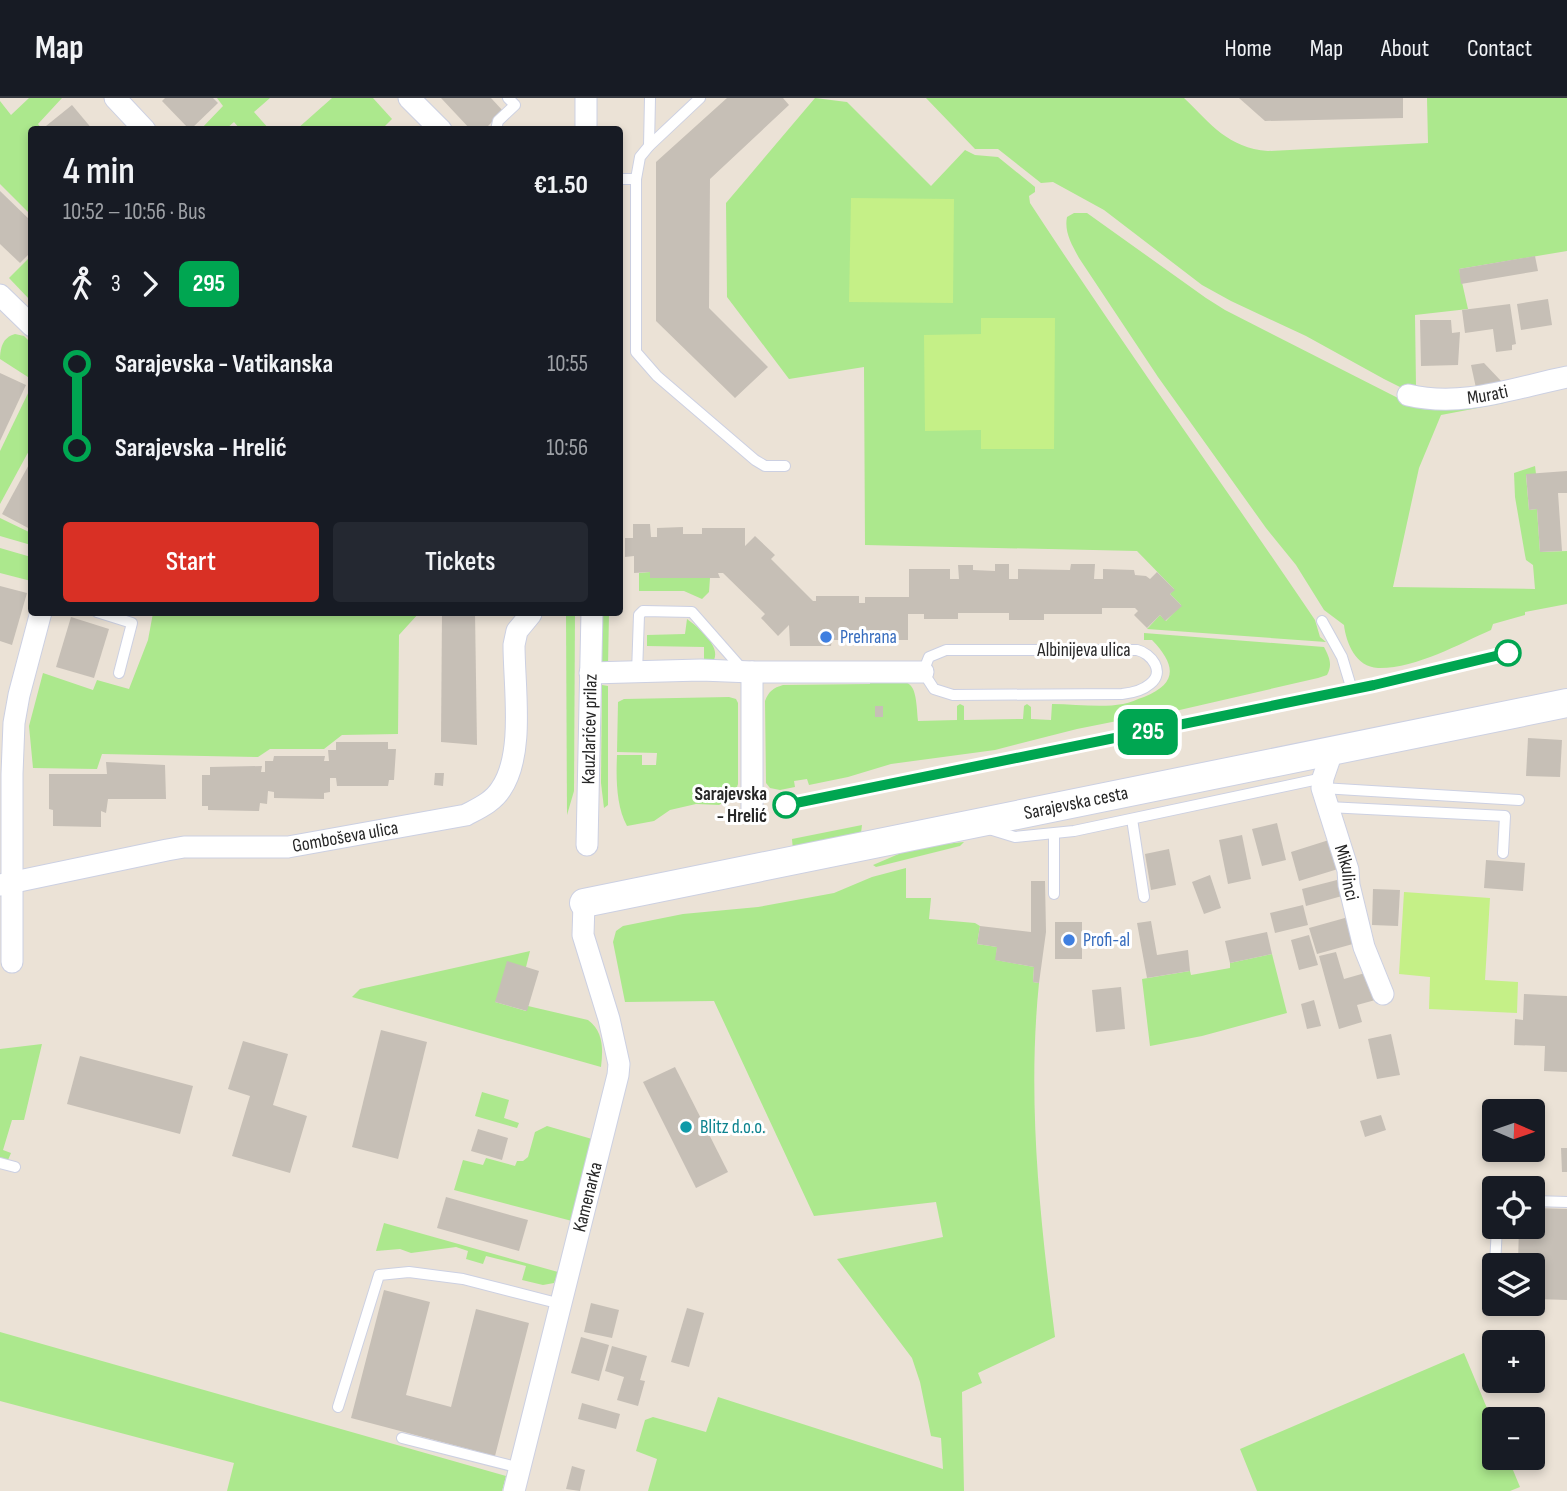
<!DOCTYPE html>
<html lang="en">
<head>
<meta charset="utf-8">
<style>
  body { margin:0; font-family:"Sofia Sans Condensed",sans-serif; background:#242831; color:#f1f3f6; height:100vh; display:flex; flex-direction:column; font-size:26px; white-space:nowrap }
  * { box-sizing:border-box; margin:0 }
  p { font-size:23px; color:#9ea1a6 }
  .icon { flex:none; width:38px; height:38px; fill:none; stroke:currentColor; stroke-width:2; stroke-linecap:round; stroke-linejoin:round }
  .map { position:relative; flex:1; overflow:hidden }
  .panel { position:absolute; left:28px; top:28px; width:595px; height:490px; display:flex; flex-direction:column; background:#171b24; border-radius:7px; box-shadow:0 4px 10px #0003 }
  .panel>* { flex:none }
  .badge { padding:0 14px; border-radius:10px; font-size:24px; line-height:46px }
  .needle { width:46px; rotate:92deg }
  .fabs { position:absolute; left:1482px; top:1001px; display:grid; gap:14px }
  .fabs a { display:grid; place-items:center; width:63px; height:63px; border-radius:7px; background:#171b24; box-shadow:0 4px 10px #0003; font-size:35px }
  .map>.badge { position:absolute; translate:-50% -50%; box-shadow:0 0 0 4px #fff }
  .legs { display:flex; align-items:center; gap:10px; height:77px; padding:0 35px; font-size:23px }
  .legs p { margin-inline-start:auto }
  .head { display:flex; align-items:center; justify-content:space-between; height:119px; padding:0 35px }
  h1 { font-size:38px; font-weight:600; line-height:52px }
  .action { display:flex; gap:14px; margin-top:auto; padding:14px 35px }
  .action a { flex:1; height:80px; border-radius:7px; background:#d93025; color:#fff; font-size:28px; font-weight:600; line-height:80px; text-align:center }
  .action a+a { background:#242831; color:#f1f3f6 }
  ul { padding:0 35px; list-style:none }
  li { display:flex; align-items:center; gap:24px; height:84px; font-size:26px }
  li i { display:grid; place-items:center; width:10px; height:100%; margin:0 9px; background:currentColor }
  li i::after { content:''; width:18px; height:18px; margin:-9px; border:5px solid; border-radius:50%; background:#171b24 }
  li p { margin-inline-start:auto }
  li:first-child i { background:linear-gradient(#0000 50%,currentColor 0) }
  li:last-child i { background:linear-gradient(currentColor 50%,#0000 0) }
  header { display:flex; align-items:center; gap:42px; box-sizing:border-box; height:98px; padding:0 35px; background:#171b24; border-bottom:2px solid #363941 }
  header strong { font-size:33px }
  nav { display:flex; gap:38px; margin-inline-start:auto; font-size:24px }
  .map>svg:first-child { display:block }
  .green { fill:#ace88d }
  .pitch { fill:#c5f087 }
  .building { fill:#c6bfb6 }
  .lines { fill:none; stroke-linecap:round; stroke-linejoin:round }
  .service-casing { stroke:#ccd0e2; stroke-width:12 }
  .minor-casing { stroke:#ccd0e2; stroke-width:23 }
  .secondary-casing { stroke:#ccd0e2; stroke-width:30 }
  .service { stroke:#fff; stroke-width:10 }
  .minor { stroke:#fff; stroke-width:21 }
  .secondary { stroke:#fff; stroke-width:28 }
  .line-1-casing { stroke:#fff; stroke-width:16 }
  .line-1 { stroke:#00a651; stroke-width:10 }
  .shop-dot { fill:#3f7fe0; stroke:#fff; stroke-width:2.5 }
  .stop-1-dot { fill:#fff; stroke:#00a651; stroke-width:3.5 }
  .culture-dot { fill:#0f9aa8; stroke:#fff; stroke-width:2.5 }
  .labels { text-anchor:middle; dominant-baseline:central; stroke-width:6; stroke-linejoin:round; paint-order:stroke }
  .street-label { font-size:19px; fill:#272727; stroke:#fff }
  .shop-label { font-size:19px; fill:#366cbe; stroke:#fff; text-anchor:start }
  .stop-label { font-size:19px; font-weight:bold; fill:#272727; stroke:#fff; text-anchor:end }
  .culture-label { font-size:19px; fill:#0d838f; stroke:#fff; text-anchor:start }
</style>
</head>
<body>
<header>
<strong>Map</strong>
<nav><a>Home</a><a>Map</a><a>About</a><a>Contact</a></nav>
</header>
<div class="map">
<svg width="1567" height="1393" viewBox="0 0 1567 1393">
  <rect width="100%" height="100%" fill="#ebe2d6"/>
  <g class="green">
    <polygon points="29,0 62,0 38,26 42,31 32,32 31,117 0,86 0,3 11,17"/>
    <polygon points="217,0 270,0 254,14 269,31 240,31 234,24 226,31 201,31 223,8"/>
    <polygon points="332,0 373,0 392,21 382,31 297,31"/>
    <path d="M 815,0 L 847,4 L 931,88 L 965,52 L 975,57 L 998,59 L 1035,89 L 1035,94 L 1029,98 L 1030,105 C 1122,246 1221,383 1315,522 L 1320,539 L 1326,544 L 1147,531 L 1160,517 L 1166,523 L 1181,507 L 1170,496 L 1174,491 L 1137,453 L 865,447 L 864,269 L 789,281 L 727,199 L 726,105 Z"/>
    <path d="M 926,0 L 1184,0 C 1211,26 1228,50 1268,53 L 1428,45 L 1427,0 L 1567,0 L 1567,153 L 1459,171 L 1468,211 L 1415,217 L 1416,289 L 1406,292 L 1384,281 L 1306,238 L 1231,203 L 1202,187 L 1104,112 L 1053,84 L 1041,85 L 998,51 L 975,51 Z"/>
    <path d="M 1074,115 L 1087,115 L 1206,200 L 1225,212 L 1398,300 L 1410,304 L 1499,303 L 1504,305 L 1441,317 L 1419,370 L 1393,489 L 1535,491 L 1533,467 L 1526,462 L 1525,457 L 1515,399 L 1514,375 L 1535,368 L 1536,376 L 1526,377 L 1529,412 L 1537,411 L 1540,454 L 1567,453 L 1567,506 L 1525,514 L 1525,517 L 1493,526 L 1491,532 C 1459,546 1415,571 1378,570 C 1356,569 1346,545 1344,527 L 1324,512 L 1296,467 L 1266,430 L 1158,279 L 1079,160 C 1072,147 1064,134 1067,119 Z"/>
    <polygon points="31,158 32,200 30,202 9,180"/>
    <path d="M 15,236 L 24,238 L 31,245 L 31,281 L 0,261 C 0,250 3,239 15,236 Z"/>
    <polygon points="31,289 31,349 0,406 0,353"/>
    <polygon points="0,420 31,435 31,447 0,438"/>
    <polygon points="0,450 31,459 31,483 0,475"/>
    <polygon points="650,474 650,480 710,480 709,494 702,501 684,493 639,493 639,475"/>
    <polygon points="153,515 419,515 399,537 398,636 342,637 324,651 270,651 258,659 102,656 97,671 33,670 29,628 43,575 93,592 97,582 129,591 148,542"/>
    <polygon points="575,515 574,693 567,717 566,515"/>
    <polygon points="602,515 609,515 608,568 602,567"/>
    <path d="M 687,521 C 698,529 721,548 714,562 L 709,564 L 704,562 L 704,549 L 647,548 L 647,537 L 685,536 Z"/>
    <path d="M 1144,535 L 1324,549 C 1329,559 1333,566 1327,577 L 1318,580 L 1171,614 L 1162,619 L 1127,621 L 1077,631 L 995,652 L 891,666 L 848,679 L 809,687 L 807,681 L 794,683 L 795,689 L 780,692 L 770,690 L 766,685 L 765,603 C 769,593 773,590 783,587 L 870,586 L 870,582 C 913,583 915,578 918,623 L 957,622 L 957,608 L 960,606 L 964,608 L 964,622 L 1023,621 L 1024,608 L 1027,606 L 1031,609 L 1031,621 L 1051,622 L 1052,606 C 1075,606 1101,610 1123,606 C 1130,605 1137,601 1144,599 C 1178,585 1176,567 1152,542 L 1144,542 Z"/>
    <polygon points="602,587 608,588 608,707 604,710 601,685"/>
    <path d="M 729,599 L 736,601 L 738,605 L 738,686 L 734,698 L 719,707 L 696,706 L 670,712 L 654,723 L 627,728 C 616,708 616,679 617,657 L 642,657 L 642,667 L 656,667 L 657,655 L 617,654 L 618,604 L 624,601 Z"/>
    <polygon points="862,727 861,735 793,752 792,741"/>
    <polygon points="964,744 960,748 876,769 873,767 915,749"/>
    <path d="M 906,770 L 906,800 L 931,800 L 929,821 L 975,825 L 980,828 L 977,846 L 997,849 L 996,862 L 1034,869 L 1033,884 L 1039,885 C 1027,1003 1040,1121 1055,1239 L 978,1275 L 982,1285 L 962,1294 L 964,1393 L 648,1393 L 657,1361 L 636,1353 L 645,1322 L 653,1319 L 706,1334 L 718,1299 L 943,1371 L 941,1340 L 931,1338 L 920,1284 L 912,1260 L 837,1161 L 943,1139 L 936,1104 L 814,1118 L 714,903 L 625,904 L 613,844 L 616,833 L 623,828 L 683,816 L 758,809 L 834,795 L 872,779 Z"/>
    <path d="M 530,853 L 526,869 L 495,904 L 526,913 L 528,908 L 588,922 C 604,934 603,952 601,969 L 352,899 L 360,891 Z"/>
    <polygon points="1272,856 1287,915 1202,938 1150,948 1142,881 1190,873 1191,877 1230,870 1230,865"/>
    <polygon points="42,946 24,1022 12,1022 3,1052 11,1055 8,1062 0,1060 0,951"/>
    <polygon points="482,994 509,1002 504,1020 519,1025 517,1030 475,1018"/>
    <polygon points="547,1028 592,1041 572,1123 454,1092 463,1062 483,1067 486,1060 515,1068 517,1063 523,1063 528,1059 535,1034"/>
    <polygon points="384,1125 558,1174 554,1185 543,1187 522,1182 526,1168 486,1158 483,1166 466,1161 468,1153 456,1149 411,1155 400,1151 376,1153"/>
    <polygon points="0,1234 506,1378 502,1393 227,1393 234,1365 0,1303"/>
    <polygon points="1464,1255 1494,1327 1494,1360 1508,1360 1520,1389 1510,1393 1257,1393 1240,1351"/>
  </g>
  <g class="pitch">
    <polygon points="851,100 954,101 953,205 849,204"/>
    <polygon points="981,220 1055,220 1054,351 981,351 981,332 925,333 924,237 981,236"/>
    <polygon points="1404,794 1490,800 1485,882 1518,884 1517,915 1429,911 1430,879 1399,876"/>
  </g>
  <g class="building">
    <polygon points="165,0 213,0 218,5 190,32 162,3"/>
    <polygon points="441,0 491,0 503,13 484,32 471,32"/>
    <polygon points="727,0 783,0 789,7 710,81 709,210 768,269 735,300 656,223 656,64"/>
    <polygon points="1239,0 1403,0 1403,20 1265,23"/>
    <polygon points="72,7 93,32 50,32 46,28"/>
    <polygon points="0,93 32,124 32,153 20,165 0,146"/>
    <polygon points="1535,158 1538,173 1461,186 1459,171"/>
    <polygon points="1548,201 1552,227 1521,232 1517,206"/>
    <polygon points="1510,206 1516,246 1512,247 1512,252 1496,254 1493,231 1465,235 1462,212"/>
    <polygon points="1420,222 1451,222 1452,235 1460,234 1458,267 1421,268"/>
    <polygon points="1484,265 1502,284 1476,290 1471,267"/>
    <polygon points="0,275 26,287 0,343"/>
    <polygon points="32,361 32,428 30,431 2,416"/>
    <polygon points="1567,373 1567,395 1558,395 1562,453 1540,454 1537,411 1529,412 1526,376"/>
    <polygon points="633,426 650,426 651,439 657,439 657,430 683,429 683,436 702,436 702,430 745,430 745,448 755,438 775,457 771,461 813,503 816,503 816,498 859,498 859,505 865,505 865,499 909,499 909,471 950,471 950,481 959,481 958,467 973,467 973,472 995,473 995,466 1009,466 1009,481 1018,481 1018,471 1070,472 1071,466 1095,466 1094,481 1103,481 1103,471 1134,472 1135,477 1146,478 1150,481 1157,474 1175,492 1170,496 1182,508 1165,523 1160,517 1147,530 1134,517 1138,513 1135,510 1102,510 1102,516 1044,516 1044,522 1009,522 1009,515 958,515 958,521 924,521 924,516 908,516 908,542 832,542 831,548 790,548 789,527 778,538 761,520 765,516 723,475 718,475 720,480 650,480 650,474 634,475 634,458 625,459 625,440 633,440"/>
    <polygon points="0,488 27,495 12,547 0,543"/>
    <polygon points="442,514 475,514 477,647 441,644"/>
    <polygon points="71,519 109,531 94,580 56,569"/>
    <rect x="875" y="608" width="8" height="11"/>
    <polygon points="1528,640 1562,642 1560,679 1526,678"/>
    <polygon points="336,644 388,644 388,651 396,651 394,682 389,682 388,688 337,688 336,680 330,680 330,694 324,695 324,701 274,700 274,694 268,693 267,706 260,705 259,713 208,712 208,708 202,708 202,677 210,677 210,669 262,668 261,674 265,674 265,663 273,663 274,658 325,658 324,663 329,663 328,652 336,652"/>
    <polygon points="106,664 165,667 166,701 108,701 106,715 101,713 101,729 53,728 53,712 49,711 49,676 107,676"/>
    <polygon points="435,675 444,675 443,688 434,687"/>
    <polygon points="1277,725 1286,762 1262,768 1252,731"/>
    <polygon points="1242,737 1251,781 1228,786 1219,742"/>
    <polygon points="1329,742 1338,771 1299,783 1291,754"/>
    <polygon points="1169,751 1176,787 1151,792 1145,756"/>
    <polygon points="1486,762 1525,765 1523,793 1484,790"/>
    <polygon points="1210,777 1221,810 1204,816 1192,784"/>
    <polygon points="1337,782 1342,798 1306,808 1302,791"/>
    <polygon points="1031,783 1045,783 1046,834 1039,885 1033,884 1034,869 995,862 997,849 977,846 980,828 1031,834"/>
    <polygon points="1373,791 1400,792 1398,828 1372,827"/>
    <polygon points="1303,807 1308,827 1275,835 1270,815"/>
    <polygon points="1352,818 1360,844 1317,856 1309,830"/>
    <polygon points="1151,823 1157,857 1188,852 1190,873 1147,880 1137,825"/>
    <rect x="1055" y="824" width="27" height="37"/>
    <polygon points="1267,834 1272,856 1230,865 1225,843"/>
    <polygon points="1309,837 1318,867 1299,872 1291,842"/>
    <polygon points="1336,854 1344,881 1372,873 1379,901 1357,907 1362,924 1339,931 1319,858"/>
    <polygon points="507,863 539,873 527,913 495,904"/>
    <polygon points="1121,889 1125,931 1096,934 1092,892"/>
    <polygon points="1524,896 1567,898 1567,974 1544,973 1545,948 1514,947 1515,921 1523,922"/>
    <polygon points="1314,902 1321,928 1307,931 1301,906"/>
    <polygon points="381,932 427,944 398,1061 352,1049"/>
    <polygon points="1391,936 1400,977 1377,981 1368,941"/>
    <polygon points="243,943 288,956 273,1007 307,1018 290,1075 232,1058 250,998 228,991"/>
    <polygon points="80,958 193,988 180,1036 67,1006"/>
    <polygon points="675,969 728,1074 696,1090 643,984"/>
    <polygon points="1381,1017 1386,1032 1365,1039 1360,1023"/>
    <polygon points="478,1031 508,1040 502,1062 471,1053"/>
    <polygon points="1561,1050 1567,1050 1567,1074 1562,1074"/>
    <polygon points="446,1099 528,1122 519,1153 437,1130"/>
    <polygon points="1533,1110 1567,1111 1567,1202 1537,1201 1537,1197 1533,1197 1533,1167 1518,1164 1519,1129 1533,1129"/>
    <polygon points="384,1192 430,1204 406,1297 451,1309 476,1211 529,1225 495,1358 351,1320"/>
    <polygon points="591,1205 619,1212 612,1240 584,1234"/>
    <polygon points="687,1210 704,1215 689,1269 671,1264"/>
    <polygon points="581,1239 609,1247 599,1283 571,1275"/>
    <polygon points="612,1248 647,1258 640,1282 645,1283 638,1308 617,1302 624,1279 605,1273"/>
    <polygon points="582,1305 620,1316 616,1331 578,1321"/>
    <polygon points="572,1368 585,1372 580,1393 566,1391"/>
  </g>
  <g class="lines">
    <defs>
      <g id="service">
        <polyline points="496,32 498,23 515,7 508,0"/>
        <polyline points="649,48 650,0"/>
        <polyline points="620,81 636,81 640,59 649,48 700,0"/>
        <polyline points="636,81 636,254 657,278 755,362 765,368 785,368"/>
        <polyline points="97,514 132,525 119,575"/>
        <polyline points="1322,523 1342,559 1352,592"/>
        <path d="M 946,552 L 1137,552 C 1151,555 1166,574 1150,586 C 1142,593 1132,595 1122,596 L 953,597 L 934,591 L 923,574 L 929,559 Z"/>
        <polyline points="637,575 639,517 643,513 692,514 743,572"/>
        <polyline points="1322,690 1519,702"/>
        <polyline points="1328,709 1505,718 1503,755"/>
        <polyline points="1132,721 1144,799"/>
        <polyline points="989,731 1015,739 1074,733 1323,680"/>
        <polyline points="1054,736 1054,796"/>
        <polyline points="0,1065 15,1069"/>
        <polyline points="1533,1103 1567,1104"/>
        <polyline points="1495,1167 1497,1129"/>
        <polyline points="338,1309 379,1177 409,1174 463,1181 561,1206"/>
        <polyline points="402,1340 520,1370"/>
      </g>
      <g id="minor">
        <polyline points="115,0 145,32"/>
        <polyline points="409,0 441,32"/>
        <polyline points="586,32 586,0"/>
        <polyline points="0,197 32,228"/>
        <path id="s1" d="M 1408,297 C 1463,310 1513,290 1567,279"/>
        <polyline points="590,575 701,572 752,574"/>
        <path id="s2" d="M 1332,654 L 1323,680 L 1322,690 L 1348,772 L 1349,787 L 1364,849 L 1383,896"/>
        <polyline points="752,714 752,574 923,574"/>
        <path id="s3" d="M 587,747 L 592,514"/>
        <path id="s4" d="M 0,787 L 167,752 L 184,749 L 288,749 L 466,717 C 479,710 493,704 501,691 C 525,656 514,589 514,547 L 517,533 L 531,516"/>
        <polyline points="12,864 12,676 14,625 19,597 41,514"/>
        <path id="s5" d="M 514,1393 L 618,977 L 619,966 L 609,921 L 583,837 L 584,805"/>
      </g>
      <g id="secondary">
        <path id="s6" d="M 584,805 L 1567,605"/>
      </g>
    </defs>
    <use href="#service" class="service-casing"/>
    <use href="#minor" class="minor-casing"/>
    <use href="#secondary" class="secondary-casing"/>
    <use href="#service" class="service"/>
    <use href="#minor" class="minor"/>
    <use href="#secondary" class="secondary"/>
  </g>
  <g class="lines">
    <defs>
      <polyline id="line-1" points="786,707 1374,587 1508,555"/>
    </defs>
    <use href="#line-1" class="line-1-casing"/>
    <use href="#line-1" class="line-1"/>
  </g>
  <g class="shop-dot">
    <circle cx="826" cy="539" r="7"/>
    <circle cx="1069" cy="842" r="7"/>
  </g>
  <g class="stop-1-dot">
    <circle cx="1508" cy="555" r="12"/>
    <circle cx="786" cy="707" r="12"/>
  </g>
  <circle class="culture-dot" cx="686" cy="1029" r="7"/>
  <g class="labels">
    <g class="street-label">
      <text stroke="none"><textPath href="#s1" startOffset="80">Murati</textPath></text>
      <text x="1084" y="552">Albinijeva ulica</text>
      <text stroke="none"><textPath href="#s3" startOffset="116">Kauzlarićev prilaz</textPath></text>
      <text stroke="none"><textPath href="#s6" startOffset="502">Sarajevska cesta</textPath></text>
      <text stroke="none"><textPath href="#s4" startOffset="350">Gomboševa ulica</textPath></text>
      <text stroke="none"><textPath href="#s2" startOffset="126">Mikulinci</textPath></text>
      <text stroke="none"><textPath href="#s5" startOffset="303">Kamenarka</textPath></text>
    </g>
    <g class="shop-label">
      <text x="840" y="539">Prehrana</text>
      <text x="1083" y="842">Profi-al</text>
    </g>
    <g class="stop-label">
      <text x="767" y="696">Sarajevska<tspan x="767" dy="22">- Hrelić</tspan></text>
    </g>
    <g class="culture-label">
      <text x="700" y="1029">Blitz d.o.o.</text>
    </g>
  </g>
</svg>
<div class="fabs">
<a><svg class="needle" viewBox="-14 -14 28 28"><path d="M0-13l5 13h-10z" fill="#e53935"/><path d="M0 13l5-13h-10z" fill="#9ea1a6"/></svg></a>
<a><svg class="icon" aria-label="locate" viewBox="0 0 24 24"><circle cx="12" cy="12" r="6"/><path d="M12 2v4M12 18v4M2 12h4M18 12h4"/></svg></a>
<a><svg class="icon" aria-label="layers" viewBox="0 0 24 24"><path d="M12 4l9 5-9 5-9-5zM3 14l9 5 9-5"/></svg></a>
<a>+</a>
<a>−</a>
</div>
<b class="badge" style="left:1148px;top:634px;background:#00a651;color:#fff">295</b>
<section class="panel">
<div class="head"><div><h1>4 min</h1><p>10:52 – 10:56 · Bus</p></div><b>€1.50</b></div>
<div class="legs"><svg class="icon" aria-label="walk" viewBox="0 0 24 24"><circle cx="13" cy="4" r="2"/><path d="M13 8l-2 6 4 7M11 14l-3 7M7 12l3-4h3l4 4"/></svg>3<svg class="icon" aria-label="forward" viewBox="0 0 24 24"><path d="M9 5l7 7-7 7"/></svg><b class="badge" style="background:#00a651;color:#fff">295</b></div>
<ul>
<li><i style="color:#00a651"></i><b>Sarajevska - Vatikanska</b><p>10:55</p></li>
<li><i style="color:#00a651"></i><b>Sarajevska - Hrelić</b><p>10:56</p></li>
</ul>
<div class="action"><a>Start</a><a>Tickets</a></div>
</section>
</div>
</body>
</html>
